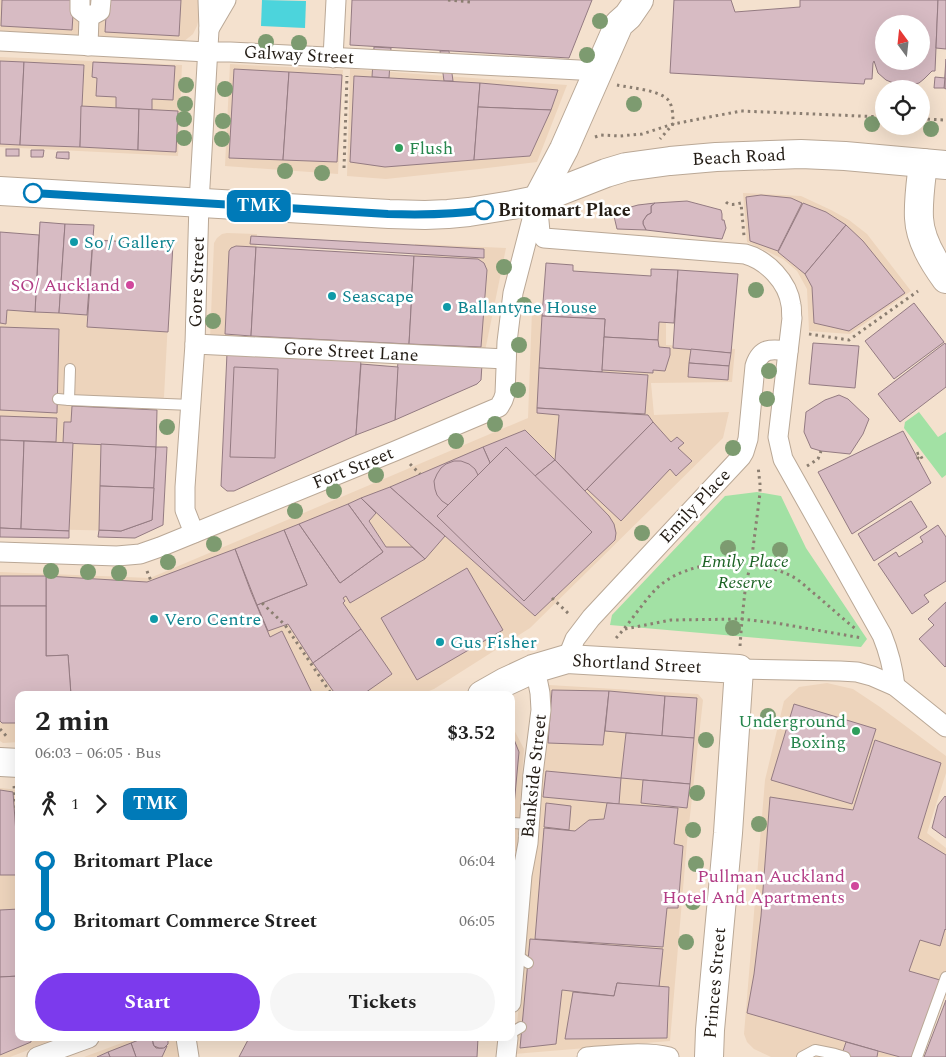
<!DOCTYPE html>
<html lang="en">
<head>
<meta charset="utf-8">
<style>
  body { margin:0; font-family:Spectral,serif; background:#f6f6f6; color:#222; height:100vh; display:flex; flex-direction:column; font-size:19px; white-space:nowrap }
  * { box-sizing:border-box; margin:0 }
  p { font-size:16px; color:#767676 }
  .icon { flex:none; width:28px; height:28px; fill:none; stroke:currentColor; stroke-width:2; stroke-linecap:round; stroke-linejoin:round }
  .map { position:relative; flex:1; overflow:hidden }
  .side { position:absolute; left:15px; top:691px; width:500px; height:350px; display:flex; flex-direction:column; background:#fff; border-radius:10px; box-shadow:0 5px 20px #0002 }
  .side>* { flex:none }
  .badge { padding:0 10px; border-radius:8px; font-size:18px; line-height:32px }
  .needle { width:32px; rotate:345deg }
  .fabs { position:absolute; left:875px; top:15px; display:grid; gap:10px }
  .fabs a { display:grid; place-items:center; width:55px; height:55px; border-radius:50%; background:#fff; box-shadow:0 5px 20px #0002; font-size:25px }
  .map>.badge { position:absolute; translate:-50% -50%; box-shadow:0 0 0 2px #fff }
  .legs { display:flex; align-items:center; gap:8px; height:55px; padding:0 20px; font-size:16px }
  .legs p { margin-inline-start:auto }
  .head { display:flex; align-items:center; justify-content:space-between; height:85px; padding:0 20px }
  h1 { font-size:28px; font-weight:700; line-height:38px }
  .button { display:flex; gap:10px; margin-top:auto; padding:10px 20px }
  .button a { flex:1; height:58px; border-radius:30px; background:#7c3aed; color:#fff; font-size:20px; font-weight:700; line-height:58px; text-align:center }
  .button a+a { background:#f6f6f6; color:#222 }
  ul { padding:0 20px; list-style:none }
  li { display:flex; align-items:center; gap:18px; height:60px; font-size:19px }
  li i { display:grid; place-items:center; width:8px; height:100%; margin:0 6px; background:currentColor }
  li i::after { content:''; width:12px; height:12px; margin:-6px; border:4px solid; border-radius:50%; background:#fff }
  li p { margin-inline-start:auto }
  li:first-child i { background:linear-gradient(#0000 50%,currentColor 0) }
  li:last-child i { background:linear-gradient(currentColor 50%,#0000 0) }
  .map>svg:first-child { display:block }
  .built { fill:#edd4bc }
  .green { fill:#a2e1a4 }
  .water { fill:#4cd4dc }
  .building { fill:#d7bbc3; stroke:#947b82; fill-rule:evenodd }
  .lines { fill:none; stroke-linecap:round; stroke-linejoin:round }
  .lane-casing { stroke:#baa896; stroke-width:12 }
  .street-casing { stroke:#baa896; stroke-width:21 }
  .secondary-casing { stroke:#baa896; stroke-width:30 }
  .path { stroke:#8b7e71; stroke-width:3; stroke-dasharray:2.5 4; stroke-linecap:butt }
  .lane { stroke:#fff; stroke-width:10 }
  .street { stroke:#fff; stroke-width:19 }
  .secondary { stroke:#fff; stroke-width:28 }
  .tree { fill:#7d9b70 }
  .line-1-casing { stroke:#fff; stroke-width:11 }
  .line-1 { stroke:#007ab8; stroke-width:8 }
  .leisure-dot { fill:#2e9e5b; stroke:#fff; stroke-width:2 }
  .stop-1-dot { fill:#fff; stroke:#007ab8; stroke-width:2.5 }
  .culture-dot { fill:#0f9aa8; stroke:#fff; stroke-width:2 }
  .hotel-dot { fill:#d1479c; stroke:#fff; stroke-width:2 }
  .labels { text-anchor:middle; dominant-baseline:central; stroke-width:5; stroke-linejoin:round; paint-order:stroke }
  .street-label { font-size:18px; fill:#231c15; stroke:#fff }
  .leisure-label { font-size:18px; fill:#27864d; stroke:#fff; text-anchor:start }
  .stop-label { font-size:18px; font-weight:bold; fill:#231c15; stroke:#fff; text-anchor:start }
  .culture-label { font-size:18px; fill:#0d838f; stroke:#fff; text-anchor:start }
  .hotel-label { font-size:18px; fill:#b23c85; stroke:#fff; text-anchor:end }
  .park-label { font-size:18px; font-style:italic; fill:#1c6224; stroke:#fff }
</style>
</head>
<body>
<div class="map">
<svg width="946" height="1057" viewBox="0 0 946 1057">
  <rect width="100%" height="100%" fill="#f4e1ce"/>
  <g class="built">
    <polygon points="0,0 199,0 199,18 197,26 193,34 183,42 0,32"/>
    <polygon points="0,57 182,65 178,156 0,147"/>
    <polygon points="230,64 343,70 338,174 225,166"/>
    <polygon points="350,69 567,85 537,162 479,169 386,179 347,176"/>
    <polygon points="743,193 801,196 831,210 849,220 867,234 911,291 850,334 809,331 807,289 797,271 783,259 747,242"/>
    <polygon points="0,233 172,244 164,397 157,410 152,520 121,531 0,528"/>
    <polygon points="227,233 257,234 251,341 210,339 214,243 217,238 222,234"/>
    <polygon points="415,244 506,248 485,351 409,348"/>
    <polygon points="532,311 666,319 666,345 735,349 732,382 651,383 654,415 729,412 723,438 530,628 434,689 419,695 19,695 19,742 3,743 0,741 0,572 150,578 528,418"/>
    <polygon points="827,683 853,689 880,707 946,756 946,773 927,833 946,848 946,988 922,1057 771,1057 754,1049 747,1042 744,1034 765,780 784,701 799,687"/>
    <polygon points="549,685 698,694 703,700 687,842 670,1041 514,1054 540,795"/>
    <polygon points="511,724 524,749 517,850 511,854"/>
    <polygon points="0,788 19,790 19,1038 60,1038 10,1057 0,1057"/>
    <polygon points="135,1038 177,1038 179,1057 84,1057"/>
  </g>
  <g class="green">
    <polygon points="919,412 938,437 946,432 946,475 942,478 904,428 905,422"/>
    <polygon points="757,492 781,496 806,548 867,639 861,647 610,625 612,615 725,496"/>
  </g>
  <polygon class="water" points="262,0 306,1 305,28 261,26"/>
  <g class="building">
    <polygon points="2,0 74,0 72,30 1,26"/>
    <polygon points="107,0 181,0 179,36 105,32"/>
    <polygon points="352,0 592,0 569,58 350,45"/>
    <path d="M 674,0 L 731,0 L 735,12 L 800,7 L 800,0 L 938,0 L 935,71 L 932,71 L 924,79 L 919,83 L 908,86 L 898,85 L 886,80 L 878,73 L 874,61 L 873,63 L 872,79 L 865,79 L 864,84 L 670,73 ZM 884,24 L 921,24 L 921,61 L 884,61 Z"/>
    <polygon points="938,0 946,0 946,49 936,48"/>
    <polygon points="374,47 391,48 389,78 372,77"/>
    <polygon points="440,51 449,51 453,81 444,81"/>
    <polygon points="946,59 946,89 944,88"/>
    <polygon points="0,61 24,62 20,145 0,144"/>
    <polygon points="24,62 84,65 80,147 20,145"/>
    <polygon points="93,62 175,66 173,100 152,99 152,110 116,108 116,97 96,96 97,78 92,77"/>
    <polygon points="234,69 289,72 283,160 229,158"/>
    <polygon points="289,72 342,75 337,162 283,160"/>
    <polygon points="354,76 480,83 474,160 385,167 350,162"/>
    <polygon points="935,77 945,78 944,88 934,88"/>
    <polygon points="480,83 558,90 551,110 478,107"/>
    <polygon points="81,106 139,109 138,150 80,147"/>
    <polygon points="478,107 551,110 530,156 474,160"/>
    <polygon points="139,109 178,111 176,152 138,150"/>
    <rect x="6" y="149" width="13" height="7"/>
    <polygon points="31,150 44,150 43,157 31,157"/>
    <polygon points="57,152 69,152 69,159 56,158"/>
    <polygon points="761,195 791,198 802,203 778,251 750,241 746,197"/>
    <polygon points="687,201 721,210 722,214 722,220 724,220 726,228 722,239 646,230 643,224 643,221 647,215 651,213 651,206 655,203"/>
    <polygon points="655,203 651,206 651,213 647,215 643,221 643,224 646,230 617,229 613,212 638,205"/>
    <polygon points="803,203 826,212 846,225 805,274 778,252"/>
    <polygon points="40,222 65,224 59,313 35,312"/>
    <polygon points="65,224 94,225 87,315 59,313"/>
    <polygon points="846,225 863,241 905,293 849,331 814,323 812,287 805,274"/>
    <polygon points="0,232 39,235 35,312 7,310 6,324 0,323"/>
    <polygon points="251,236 484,249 484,258 250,244"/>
    <polygon points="93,240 173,244 168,332 87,327"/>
    <polygon points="236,246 256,247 251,336 225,334 229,251 231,248"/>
    <polygon points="256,247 414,256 409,344 251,336"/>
    <polygon points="414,256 478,259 484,263 487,270 481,347 409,344"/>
    <polygon points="546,263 573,265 573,271 651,276 651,269 678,270 674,323 659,322 658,340 604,337 605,319 542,316"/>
    <polygon points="678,270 738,274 731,353 673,348"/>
    <polygon points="914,303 944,342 894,379 865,341"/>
    <polygon points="542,316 605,319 602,372 539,368"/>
    <polygon points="0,327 59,329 57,413 0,410"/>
    <polygon points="604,337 658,340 659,347 670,348 670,355 665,371 653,370 653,373 602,370"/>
    <polygon points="813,343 859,346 855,388 809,384"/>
    <polygon points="945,343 946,345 946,387 900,422 878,394"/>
    <polygon points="691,349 731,353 729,366 689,363"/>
    <polygon points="227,353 361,359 356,435 234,491 227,491 221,486"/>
    <polygon points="398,360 482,364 481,380 477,384 395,420"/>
    <polygon points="689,363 729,366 728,380 688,377"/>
    <polygon points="361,364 398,367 395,420 356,435"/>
    <polygon points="234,367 278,369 275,458 230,457"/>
    <polygon points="539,368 648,375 645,414 537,408"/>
    <polygon points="839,395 848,399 869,419 863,434 850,454 821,451 811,448 804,432 806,412 825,400"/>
    <polygon points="72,406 157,410 156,447 63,443 64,422 71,422"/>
    <polygon points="537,408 648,415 653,422 585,491 555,460 559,415 537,413"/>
    <polygon points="0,416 57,418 56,442 0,440"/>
    <polygon points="653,422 671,442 677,437 684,443 678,448 692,461 676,476 670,469 621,521 587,489"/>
    <polygon points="525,430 555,460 506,499 483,447"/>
    <polygon points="903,431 931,483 852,534 818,472"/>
    <polygon points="0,440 24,441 21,529 0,528"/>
    <polygon points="24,441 73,443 69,531 21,529"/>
    <polygon points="101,444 156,447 154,488 100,486"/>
    <polygon points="156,447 167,447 163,525 135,538 98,537 99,530 121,531 152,520"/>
    <polygon points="483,447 506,499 555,460 609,516 614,524 616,533 615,540 535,616 390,487"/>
    <polygon points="506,447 592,532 524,601 437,516"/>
    <polygon points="454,461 461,461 469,464 475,469 478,475 448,505 442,501 437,495 435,489 434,481 437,474 441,468 446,464"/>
    <polygon points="100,486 154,488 152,520 121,531 99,530"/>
    <polygon points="390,487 445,536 425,559 361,498"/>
    <polygon points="361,498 376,513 369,521 386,547 412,547 425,559 350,603 346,596 343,598 345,601 343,603 361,629 313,663 288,624 268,631 257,605 307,585 284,530 299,524 340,583 383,552 348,504"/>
    <polygon points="911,501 927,527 874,561 858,534"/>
    <polygon points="348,504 383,552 340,583 299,524"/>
    <polygon points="938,525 946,537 946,581 924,595 929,602 912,614 878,564 896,552 899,557 923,542 920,537"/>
    <polygon points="0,528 69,531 69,538 0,537"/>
    <polygon points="284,530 307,585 257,605 235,549"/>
    <polygon points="235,549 251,592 270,637 282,631 313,695 71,695 68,655 46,656 46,576 147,582"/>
    <polygon points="467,568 503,630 417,680 381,618"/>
    <rect x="0" y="576" width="46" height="30"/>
    <polygon points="946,602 946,666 945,667 919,639 934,625 928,619"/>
    <polygon points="0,606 46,606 46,656 68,655 71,695 19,695 19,723 2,723 0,721"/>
    <polygon points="361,629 392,674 362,695 336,695 313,663"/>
    <polygon points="552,690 609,691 603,745 548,743"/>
    <polygon points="609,691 665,696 662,736 605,731"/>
    <polygon points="665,696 697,698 694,738 662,736"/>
    <polygon points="794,704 876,729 852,804 771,780"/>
    <polygon points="511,732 519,752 511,838"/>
    <polygon points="626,733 694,738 690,784 621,778"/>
    <polygon points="875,740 941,763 918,838 946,855 946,930 945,929 940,946 920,940 909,971 940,980 914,1057 900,1057 878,1051 747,1013 754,974 761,916 770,797 853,810"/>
    <polygon points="546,771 621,778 619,804 543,797"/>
    <polygon points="643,780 690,784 687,808 641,803"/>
    <polygon points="0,790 13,792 19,875 0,875"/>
    <polygon points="945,796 946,797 946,838 932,828 938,805"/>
    <polygon points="546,803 571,806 569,830 544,827"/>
    <polygon points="607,803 678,808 674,844 683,846 678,908 667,908 663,947 535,939 544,828 575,831 589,820 604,819"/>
    <polygon points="19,909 19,976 0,977 0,910"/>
    <polygon points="530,939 663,949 659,987 617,983 614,996 562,990 556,1044 520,1048"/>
    <polygon points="19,976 19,1038 31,1038 31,1042 0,1055 0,977"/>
    <polygon points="617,983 669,987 667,1038 565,1039 573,992 614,996"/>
    <polygon points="946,1000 946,1057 924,1057 943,1008"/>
    <polygon points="144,1038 153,1038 153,1044 156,1048 162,1048 167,1046 162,1057 136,1057 131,1043"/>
    <polygon points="152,1038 168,1038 168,1044 164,1048 159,1048 154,1046"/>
    <polygon points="249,1038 478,1038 477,1057 239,1057"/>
    <polygon points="846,1042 878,1051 877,1057 841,1057"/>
    <polygon points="131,1043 136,1057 110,1057 108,1052"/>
    <polygon points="108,1052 110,1057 97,1057"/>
  </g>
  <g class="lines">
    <defs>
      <g id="lane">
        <polyline points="70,369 69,400 191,405"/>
        <polyline points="58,399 69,400"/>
        <polyline points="513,823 529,824"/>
        <polyline points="515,954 528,963"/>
        <polyline points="511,1033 521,1027"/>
        <polyline points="802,1057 815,1050 835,1054 845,1057"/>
        <polyline points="917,1057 946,977"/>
      </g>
      <g id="street">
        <polyline points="80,0 80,10 89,17 88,46"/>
        <polyline points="89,17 100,11 101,0"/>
        <polyline points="209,29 226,0"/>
        <polyline points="0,41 207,52 230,52 598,71"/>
        <polyline points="333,58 336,0"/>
        <path d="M 538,210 L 540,232 L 544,238 L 745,254 C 767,260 788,282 791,305 C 792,309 791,314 792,318 L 778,437 L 783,459 L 882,635 C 889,652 893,668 895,686"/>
        <polyline points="195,344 506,359"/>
        <polyline points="194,533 185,510 185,487 195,344 199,203 209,30 208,0"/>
        <polyline points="0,552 117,556 140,554 160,547 395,451 499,407 503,400 505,394 507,342 513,293 537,200"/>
        <path d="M 567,659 L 575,639 L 591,618 L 741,457 L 744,452 L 748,439 L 755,366 C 761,347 772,349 788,351"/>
        <polyline points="739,669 840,671 857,672 872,676 895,686 946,727"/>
        <polyline points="511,1003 522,875 528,843 533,774 541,710 540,693 538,683 533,669"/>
        <polyline points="186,1038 189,1057"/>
        <polyline points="37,1057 89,1038"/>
        <polyline points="506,1057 508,1038"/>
        <path d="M 587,1057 C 611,1055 646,1051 669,1057"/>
      </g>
      <g id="secondary">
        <path d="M 923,163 C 921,181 918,200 919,218 C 920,240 933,261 946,279"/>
        <polyline points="0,191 389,214 425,215 448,214 469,212 512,205 537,200 606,173 626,167 670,161 716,157 801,154 845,156 946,165"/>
        <polyline points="537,200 564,149 619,24 628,16 639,0"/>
        <polyline points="482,695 505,682 533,669 567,659 739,669 728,833 710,1030 709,1057"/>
        <polyline points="0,762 19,763"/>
      </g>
    </defs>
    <use href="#lane" class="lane-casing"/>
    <use href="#street" class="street-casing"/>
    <use href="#secondary" class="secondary-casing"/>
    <g class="path">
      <polyline points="448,0 471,2"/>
      <path d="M 617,85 C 631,88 661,90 669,101 C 673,107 673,118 673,124 L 660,139"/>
      <polyline points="921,119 946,120"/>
      <polyline points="595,137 601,135 620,136 642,134 673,124 741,111 884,117"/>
      <polyline points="344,168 347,76"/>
      <path d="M 726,202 C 730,206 736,204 741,203 L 744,236"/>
      <polyline points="809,334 849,340 918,291"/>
      <polyline points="917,459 918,458 916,454 919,453 924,462"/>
      <polyline points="410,464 420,474"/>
      <polyline points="807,466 818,459 821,451"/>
      <polyline points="147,571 151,581"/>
      <polyline points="552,598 570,615"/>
      <polyline points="262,603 285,625 332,695"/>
      <polyline points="625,629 671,620 742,619 776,623 862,638"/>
      <path d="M 616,638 C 630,623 641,605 655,590 C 687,557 757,556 795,578 C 803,583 809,590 816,595 C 830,607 843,619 857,630"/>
      <polyline points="740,646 742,619 746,582 751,564 760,493 760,484 758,466"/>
      <polyline points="0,729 8,738"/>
      <polyline points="14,786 19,843"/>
    </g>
    <use href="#lane" class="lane"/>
    <use href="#street" class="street"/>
    <use href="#secondary" class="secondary"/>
  </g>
  <g class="tree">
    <circle cx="600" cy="21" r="8"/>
    <circle cx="266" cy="42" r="8"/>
    <circle cx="299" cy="43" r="8"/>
    <circle cx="587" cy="55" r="8"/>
    <circle cx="186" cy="85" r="8"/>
    <circle cx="225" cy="89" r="8"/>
    <circle cx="185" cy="104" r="8"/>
    <circle cx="634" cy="104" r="8"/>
    <circle cx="184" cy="119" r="8"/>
    <circle cx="223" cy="121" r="8"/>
    <circle cx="872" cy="124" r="8"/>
    <circle cx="931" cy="129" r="8"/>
    <circle cx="184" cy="138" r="8"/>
    <circle cx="222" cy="139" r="8"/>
    <circle cx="285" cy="171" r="8"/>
    <circle cx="322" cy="173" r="8"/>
    <circle cx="504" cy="267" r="8"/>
    <circle cx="756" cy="290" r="8"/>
    <circle cx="524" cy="305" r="8"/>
    <circle cx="213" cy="321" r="8"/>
    <circle cx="519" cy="345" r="8"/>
    <circle cx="769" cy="371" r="8"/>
    <circle cx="518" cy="390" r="8"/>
    <circle cx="767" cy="399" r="8"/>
    <circle cx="495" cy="424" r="8"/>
    <circle cx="167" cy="427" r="8"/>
    <circle cx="456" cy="441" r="8"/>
    <circle cx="733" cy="448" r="8"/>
    <circle cx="376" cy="475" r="8"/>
    <circle cx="334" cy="491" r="8"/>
    <circle cx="295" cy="511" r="8"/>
    <circle cx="642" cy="533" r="8"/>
    <circle cx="214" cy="544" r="8"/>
    <circle cx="728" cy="548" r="8"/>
    <circle cx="780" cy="550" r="8"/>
    <circle cx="168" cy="562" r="8"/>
    <circle cx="51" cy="571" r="8"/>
    <circle cx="88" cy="572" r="8"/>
    <circle cx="119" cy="573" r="8"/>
    <circle cx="733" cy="628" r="8"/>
    <circle cx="768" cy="716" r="8"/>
    <circle cx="706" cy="740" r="8"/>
    <circle cx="697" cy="793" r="8"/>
    <circle cx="759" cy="824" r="8"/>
    <circle cx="693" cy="830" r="8"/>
    <circle cx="696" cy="864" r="8"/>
    <circle cx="693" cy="902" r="8"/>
    <circle cx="686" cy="942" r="8"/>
  </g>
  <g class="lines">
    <defs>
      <path id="line-1" d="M 33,193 L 388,214 C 421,215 452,215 484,210"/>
    </defs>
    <use href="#line-1" class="line-1-casing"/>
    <use href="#line-1" class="line-1"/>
  </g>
  <g class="leisure-dot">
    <circle cx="399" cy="148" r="5"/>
    <circle cx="856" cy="731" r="5"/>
  </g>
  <g class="stop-1-dot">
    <circle cx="33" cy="193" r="9"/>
    <circle cx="484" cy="210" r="9"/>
  </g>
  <g class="culture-dot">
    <circle cx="74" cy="242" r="5"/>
    <circle cx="332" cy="296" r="5"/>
    <circle cx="447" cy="307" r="5"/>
    <circle cx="154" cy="619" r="5"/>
    <circle cx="440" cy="642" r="5"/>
  </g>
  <g class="hotel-dot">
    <circle cx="130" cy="285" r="5"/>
    <circle cx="855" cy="886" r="5"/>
  </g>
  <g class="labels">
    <g class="street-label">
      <text transform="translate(299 55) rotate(3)">Galway Street</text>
      <text transform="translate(739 157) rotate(-3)">Beach Road</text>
      <text transform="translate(197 282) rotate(-88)">Gore Street</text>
      <text transform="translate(351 352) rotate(3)">Gore Street Lane</text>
      <text transform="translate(353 468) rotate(-22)">Fort Street</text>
      <text transform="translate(695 506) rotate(-47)">Emily Place</text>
      <text transform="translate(637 664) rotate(3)">Shortland Street</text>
      <text transform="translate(534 776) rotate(-84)">Bankside Street</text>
      <text transform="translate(715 983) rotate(-85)">Princes Street</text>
    </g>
    <g class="leisure-label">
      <text x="409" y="148">Flush</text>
      <text x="846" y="721" text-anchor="end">Underground<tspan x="846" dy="21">Boxing</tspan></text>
    </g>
    <g class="stop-label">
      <text x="498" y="210">Britomart Place</text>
    </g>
    <g class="culture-label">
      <text x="84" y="242">So / Gallery</text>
      <text x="342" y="296">Seascape</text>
      <text x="457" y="307">Ballantyne House</text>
      <text x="164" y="619">Vero Centre</text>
      <text x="450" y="642">Gus Fisher</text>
    </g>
    <g class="hotel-label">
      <text x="120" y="285">SO/ Auckland</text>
      <text x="845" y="876">Pullman Auckland<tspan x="845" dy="21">Hotel And Apartments</tspan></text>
    </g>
    <g class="park-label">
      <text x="745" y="561">Emily Place<tspan x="745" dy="21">Reserve</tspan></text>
    </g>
  </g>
</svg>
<div class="fabs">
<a><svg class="needle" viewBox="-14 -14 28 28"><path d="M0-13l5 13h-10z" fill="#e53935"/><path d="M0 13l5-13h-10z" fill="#767676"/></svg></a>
<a><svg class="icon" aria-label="locate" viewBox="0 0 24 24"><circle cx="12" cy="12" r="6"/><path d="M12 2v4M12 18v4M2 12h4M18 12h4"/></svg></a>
</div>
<b class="badge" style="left:259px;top:206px;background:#007ab8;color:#fff">TMK</b>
<section class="side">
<div class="head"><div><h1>2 min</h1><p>06:03 – 06:05 · Bus</p></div><b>$3.52</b></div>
<div class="legs"><svg class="icon" aria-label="walk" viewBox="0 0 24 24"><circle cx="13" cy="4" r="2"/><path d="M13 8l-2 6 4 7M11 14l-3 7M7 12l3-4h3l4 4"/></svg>1<svg class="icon" aria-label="forward" viewBox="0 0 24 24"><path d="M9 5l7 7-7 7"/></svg><b class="badge" style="background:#007ab8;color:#fff">TMK</b></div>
<ul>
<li><i style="color:#007ab8"></i><b>Britomart Place</b><p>06:04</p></li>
<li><i style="color:#007ab8"></i><b>Britomart Commerce Street</b><p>06:05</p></li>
</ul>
<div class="button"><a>Start</a><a>Tickets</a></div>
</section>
</div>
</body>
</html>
